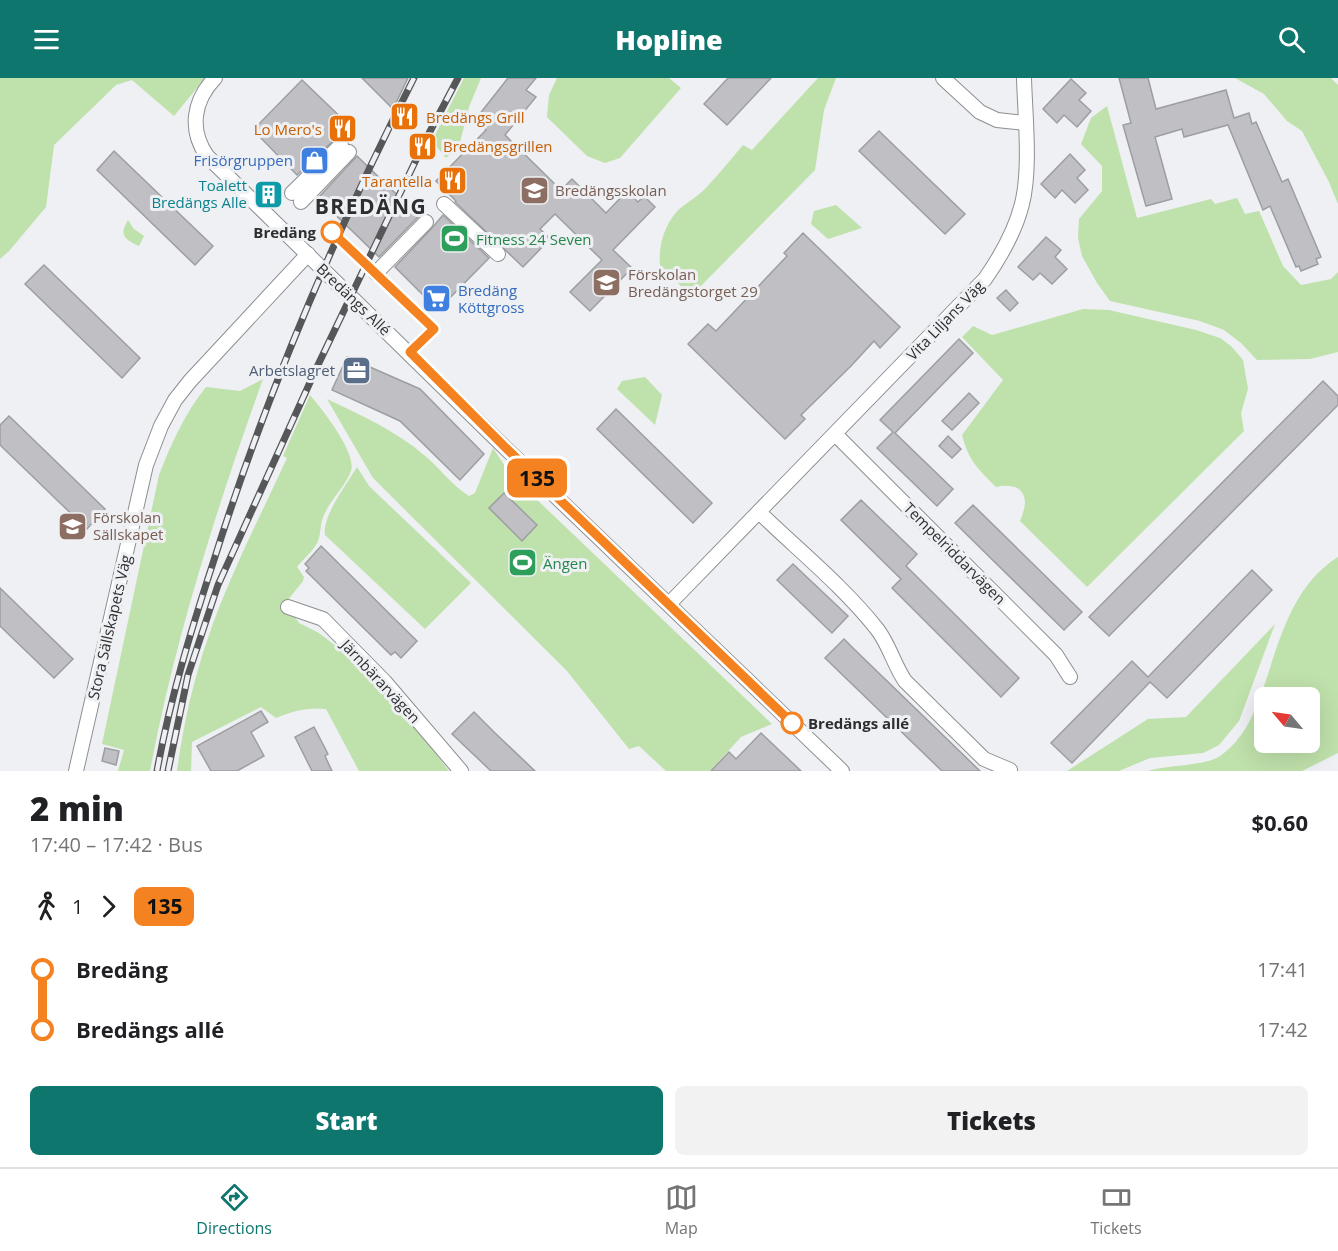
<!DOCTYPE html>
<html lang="en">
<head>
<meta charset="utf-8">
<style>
  body { margin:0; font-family:"Open Sans",sans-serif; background:#f2f2f2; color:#202124; height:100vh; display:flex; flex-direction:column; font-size:22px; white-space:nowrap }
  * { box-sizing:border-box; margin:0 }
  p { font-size:20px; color:#757577 }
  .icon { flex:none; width:33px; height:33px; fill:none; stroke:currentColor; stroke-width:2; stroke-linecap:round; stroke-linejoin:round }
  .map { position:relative; height:693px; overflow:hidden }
  .panel { display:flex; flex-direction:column; background:#fff; flex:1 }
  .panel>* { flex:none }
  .badge { padding:0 12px; border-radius:9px; font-size:21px; line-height:39px }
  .needle { width:39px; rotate:299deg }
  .buttons { position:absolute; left:1254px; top:609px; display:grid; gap:12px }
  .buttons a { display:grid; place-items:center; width:66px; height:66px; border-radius:9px; background:#fff; box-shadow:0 6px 24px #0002; font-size:30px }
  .map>.badge { position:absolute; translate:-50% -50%; box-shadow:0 0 0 3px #fff }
  .legs { display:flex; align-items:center; gap:9px; height:66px; padding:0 30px; font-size:20px }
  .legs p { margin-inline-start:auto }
  .head { display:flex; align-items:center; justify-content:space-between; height:102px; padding:0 30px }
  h1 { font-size:33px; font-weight:800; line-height:45px }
  .button { display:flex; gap:12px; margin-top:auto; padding:12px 30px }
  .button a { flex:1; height:69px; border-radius:9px; background:#0f766e; color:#fff; font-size:24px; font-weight:800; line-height:69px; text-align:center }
  .button a+a { background:#f2f2f2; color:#202124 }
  ul { padding:0 30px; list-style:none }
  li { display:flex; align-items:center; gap:21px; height:60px; font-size:22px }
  li i { display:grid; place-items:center; width:9px; height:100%; margin:0 8px; background:currentColor }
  li i::after { content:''; width:15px; height:15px; margin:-8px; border:4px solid; border-radius:50%; background:#fff }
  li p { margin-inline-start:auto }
  li:first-child i { background:linear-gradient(#0000 50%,currentColor 0) }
  li:last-child i { background:linear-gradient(currentColor 50%,#0000 0) }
  header { display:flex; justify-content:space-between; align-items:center; height:78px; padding:0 30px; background:#0f766e; color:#fff; font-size:27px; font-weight:800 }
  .tabs { display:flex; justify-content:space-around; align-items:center; height:84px; border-top:2px solid #e0e0e0; background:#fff; font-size:16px; color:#757577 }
  .tabs a { display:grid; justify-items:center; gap:3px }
  .tabs .selected { color:#0f766e }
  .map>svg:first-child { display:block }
  .green { fill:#bfe1ab; fill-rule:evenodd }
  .building { fill:#c0c0c4; stroke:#9d9ea1; stroke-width:1.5 }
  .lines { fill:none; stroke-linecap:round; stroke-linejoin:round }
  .minor-casing { stroke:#8c8f91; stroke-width:16 }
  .minor { stroke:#fff; stroke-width:14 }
  .rail-casing { stroke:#565759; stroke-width:7 }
  .rail { stroke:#eef0f3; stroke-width:4.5; stroke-dasharray:14; stroke-linecap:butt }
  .line-1-casing { stroke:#fff; stroke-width:14 }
  .line-1 { stroke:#f58220; stroke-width:9 }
  .stop-1-dot { fill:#fff; stroke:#f58220; stroke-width:3 }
  .labels { text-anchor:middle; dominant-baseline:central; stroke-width:6; stroke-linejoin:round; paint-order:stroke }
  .food-label { font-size:15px; fill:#c56008; stroke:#eef0f3; text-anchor:start }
  .shop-label { font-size:15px; fill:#366cbe; stroke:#eef0f3; text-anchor:end }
  .culture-label { font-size:15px; fill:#0d838f; stroke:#eef0f3; text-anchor:end }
  .education-label { font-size:15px; fill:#785e54; stroke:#eef0f3; text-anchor:start }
  .stop-label { font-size:15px; font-weight:bold; fill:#2d2e2f; stroke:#eef0f3; text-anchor:end }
  .leisure-label { font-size:15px; fill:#27864d; stroke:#eef0f3; text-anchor:start }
  .street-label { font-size:15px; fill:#2d2e2f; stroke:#eef0f3 }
  .service-label { font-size:15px; fill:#4e5e75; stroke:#eef0f3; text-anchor:end }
  .district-label { font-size:21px; font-weight:bold; letter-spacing:1.5px; fill:#2d2e2f; stroke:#eef0f3 }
</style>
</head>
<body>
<header><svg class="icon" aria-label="menu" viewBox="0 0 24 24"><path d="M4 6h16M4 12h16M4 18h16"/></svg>Hopline<svg class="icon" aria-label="search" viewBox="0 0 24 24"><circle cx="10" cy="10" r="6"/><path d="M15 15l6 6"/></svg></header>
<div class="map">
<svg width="1338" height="693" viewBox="0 0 1338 693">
  <rect width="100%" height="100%" fill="#eef0f3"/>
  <g class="green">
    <polygon points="0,0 205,0 174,38 132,2 116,7 54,67 46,129 9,173 0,181"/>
    <polygon points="464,0 481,0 469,29 459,68 446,80 432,63"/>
    <polygon points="557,0 669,0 681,10 620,80 605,85 587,78 547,39 549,17"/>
    <path d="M 818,0 L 836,0 L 824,32 L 815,92 L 691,218 L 660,187 C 658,166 666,141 683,128 C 691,122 699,117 706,110 C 719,96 731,81 743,67 L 752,72 Z"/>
    <polygon points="1235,0 1331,0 1338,7 1338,126 1329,104 1302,53 1287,43 1264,16"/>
    <polygon points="1107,28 1137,140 1211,121 1215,126 1237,120 1245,136 1259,133 1283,188 1301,207 1331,201 1338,194 1338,274 1310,281 1257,282 1241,265 1224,252 1200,243 1110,223 1097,205 1082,178 1078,160 1079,141 1102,113 1102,88 1081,66 1091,40"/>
    <polygon points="836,127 862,150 828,161 811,146 814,133"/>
    <path d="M 128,142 L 134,151 L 144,158 L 139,168 C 124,161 119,157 128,142 Z"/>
    <path d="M 1083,231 L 1109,232 L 1196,252 L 1220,260 L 1231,268 L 1243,282 L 1248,311 L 1241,335 L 1244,353 L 1087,509 L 1020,443 C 1022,438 1025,430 1025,424 C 1024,407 1008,406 996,409 C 977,390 969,383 962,357 L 1003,302 L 962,259 L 973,248 L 992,257 Z"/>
    <polygon points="645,299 662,317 655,347 617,311 622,303"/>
    <path d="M 263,301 C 217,429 175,560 150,693 L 118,693 L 124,672 L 102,666 L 159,397 C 171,366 185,335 206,309 L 240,313 Z"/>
    <path d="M 310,317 C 322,331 357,375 351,393 C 345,409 330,422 324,437 C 320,445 321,452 319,460 C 317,470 303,481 297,489 L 304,499 L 303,503 L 280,532 L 291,533 L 299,545 L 319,555 L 341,572 L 419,653 L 449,693 L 359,693 L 326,631 C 308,629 293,633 276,640 L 261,629 L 192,664 L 191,693 L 177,693 C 183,648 193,603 208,560 C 229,498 260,439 287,380 L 283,378 Z"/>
    <path d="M 327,321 C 361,337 396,353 424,377 C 440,390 451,407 469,418 L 475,415 L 493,370 L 510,396 L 772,646 L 741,659 L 710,693 L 666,693 L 639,668 L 629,671 L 567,593 L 373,400 Z"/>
    <path d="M 357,389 L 369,408 L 471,505 L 425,551 L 325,457 C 322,438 347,406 357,389 Z"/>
    <path d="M 1338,479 L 1338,675 L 1302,693 L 1148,693 C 1166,687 1206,688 1220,678 C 1244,661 1253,638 1263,611 C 1280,561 1292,508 1338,479 ZM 1264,620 L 1310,620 L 1310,664 L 1264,664 Z"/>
    <polygon points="1275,546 1239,643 1219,667 1203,675 1150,680 1119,693 1067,693 1148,641 1186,639"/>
  </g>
  <g class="building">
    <polygon points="362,0 408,0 393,31"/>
    <polygon points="508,0 536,0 526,12 536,19 505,57 561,112 572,101 606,135 627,113 638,124 644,118 655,129 613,172 632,190 590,233 570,214 602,182 555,136 540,151 550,161 523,189 455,124 456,123 436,103 486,52 475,42"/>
    <polygon points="728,0 771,0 727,47 704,26"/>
    <polygon points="1119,0 1148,0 1156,31 1226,12 1234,40 1249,35 1252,46 1256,44 1282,104 1288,101 1321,179 1316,181 1318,186 1301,193 1299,188 1296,189 1270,128 1263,132 1228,47 1184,59 1182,51 1155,59 1172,121 1146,128 1123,47 1131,45"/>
    <polygon points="1071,1 1086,15 1079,22 1091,33 1077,49 1064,37 1057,45 1043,31"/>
    <polygon points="302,2 354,52 346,60 339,58 335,61 297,97 253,52"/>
    <polygon points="879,53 965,136 945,156 859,73"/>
    <polygon points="418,58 433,67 426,78 411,69"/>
    <polygon points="114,73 213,168 195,187 97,92"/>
    <polygon points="1070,76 1085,92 1077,100 1088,112 1075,125 1062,112 1055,120 1041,106"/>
    <polygon points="357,78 419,138 379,179 318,120"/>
    <polygon points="443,137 489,180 438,232 395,189 432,150"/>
    <polygon points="803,155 900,249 880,270 874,263 851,288 801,337 805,341 785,361 688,266 708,246 716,253 787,178 784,175"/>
    <polygon points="1046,159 1061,172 1055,179 1067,191 1052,206 1040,195 1033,202 1018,189"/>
    <polygon points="44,187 140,280 122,300 25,206"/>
    <polygon points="1006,212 1018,225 1010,233 997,220"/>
    <polygon points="959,261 973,275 895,355 953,411 937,428 877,370 893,354 880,342"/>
    <polygon points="347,279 420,311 484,376 460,402 400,343 332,312"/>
    <polygon points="1323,303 1338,318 1338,327 1109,558 1089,539"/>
    <polygon points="969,315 979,325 952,352 942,343"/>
    <polygon points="616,331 712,425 693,445 597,351"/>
    <polygon points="9,338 105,431 87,451 0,367 0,347"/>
    <polygon points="948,358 961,371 952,380 939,368"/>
    <polygon points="504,415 537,447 522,463 489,430"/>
    <polygon points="861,422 917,476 906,488 1019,600 1001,619 892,510 901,501 841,442"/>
    <polygon points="973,427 1082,534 1064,552 955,445"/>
    <polygon points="321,468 417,563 401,580 395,574 391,577 306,493 309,490 305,486"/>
    <polygon points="793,486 848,538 832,555 777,502"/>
    <polygon points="1252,492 1272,512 1167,620 1150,604 1072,685 1051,665 1132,583 1148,599"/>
    <polygon points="0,510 73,581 54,600 0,548"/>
    <polygon points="844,561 854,571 980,693 942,693 825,580"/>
    <polygon points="261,633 268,644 251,654 264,678 237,693 211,693 197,668"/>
    <polygon points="474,634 495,655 535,693 491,693 452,656"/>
    <polygon points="314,649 328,676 325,678 332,693 312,693 295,659"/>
    <polygon points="761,655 801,693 711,693 729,674 736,681"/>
    <polygon points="105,670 119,673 116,687 102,683"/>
  </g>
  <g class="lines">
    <defs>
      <g id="minor">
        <path d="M 215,0 C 193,23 189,52 207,78 L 496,361 L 842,693"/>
        <polyline points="943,0 980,34 997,42 1025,45"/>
        <polyline points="292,115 341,67"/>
        <polyline points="301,124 349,74"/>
        <polyline points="444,126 498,176"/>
        <polyline points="376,195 426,144"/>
        <polyline points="835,356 1056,577 1070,599"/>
        <path d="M 759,434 C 798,472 843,508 877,551 C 889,566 894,587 905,603 L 984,681 L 1010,692"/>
        <path d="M 669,526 L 985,201 C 1001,178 1015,154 1022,126 C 1031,90 1025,37 1024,0"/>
        <polyline points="288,529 323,541 385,604 461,693"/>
        <polyline points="76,693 146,387 161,348 175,322 190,303 308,176"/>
      </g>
    </defs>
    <use href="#minor" class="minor-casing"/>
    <use href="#minor" class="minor"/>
    <defs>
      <g id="rail">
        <path d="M 157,693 C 170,621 191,552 214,482 C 266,317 335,155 414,0"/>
        <polyline points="168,693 188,597 218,507 317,289 426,61 458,0"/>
      </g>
    </defs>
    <use href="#rail" class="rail-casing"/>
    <use href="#rail" class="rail"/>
  </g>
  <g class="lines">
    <defs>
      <polyline id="line-1" points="332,154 434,251 410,274 507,371 792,645"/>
    </defs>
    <use href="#line-1" class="line-1-casing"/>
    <use href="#line-1" class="line-1"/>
  </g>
  <defs>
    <symbol id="restaurant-square" viewBox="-11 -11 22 22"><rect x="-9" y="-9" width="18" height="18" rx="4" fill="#e8710a" stroke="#eef0f3"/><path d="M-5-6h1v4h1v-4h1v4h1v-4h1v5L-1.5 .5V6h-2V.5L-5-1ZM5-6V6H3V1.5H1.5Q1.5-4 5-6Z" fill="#fff"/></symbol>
    <symbol id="shop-square" viewBox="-11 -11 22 22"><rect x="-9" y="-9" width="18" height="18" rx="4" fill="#3f7fe0" stroke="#eef0f3"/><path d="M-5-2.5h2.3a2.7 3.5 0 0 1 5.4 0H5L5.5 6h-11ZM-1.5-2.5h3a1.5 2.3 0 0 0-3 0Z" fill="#fff"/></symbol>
    <symbol id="school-square" viewBox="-11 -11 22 22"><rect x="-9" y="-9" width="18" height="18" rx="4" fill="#8d6e63" stroke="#eef0f3"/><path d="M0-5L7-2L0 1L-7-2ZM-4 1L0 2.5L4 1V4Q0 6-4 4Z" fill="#fff"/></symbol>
    <symbol id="building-square" viewBox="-11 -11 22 22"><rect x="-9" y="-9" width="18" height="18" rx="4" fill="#0f9aa8" stroke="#eef0f3"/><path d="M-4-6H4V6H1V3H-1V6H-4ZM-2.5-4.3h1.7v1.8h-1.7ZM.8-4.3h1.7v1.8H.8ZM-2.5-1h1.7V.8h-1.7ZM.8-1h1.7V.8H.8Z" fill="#fff"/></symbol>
    <symbol id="stadium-square" viewBox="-11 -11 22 22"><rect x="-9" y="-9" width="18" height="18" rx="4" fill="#2e9e5b" stroke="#eef0f3"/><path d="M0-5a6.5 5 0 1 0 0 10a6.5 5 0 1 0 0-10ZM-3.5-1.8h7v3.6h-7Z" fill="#fff"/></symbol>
    <symbol id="supermarket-square" viewBox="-11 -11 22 22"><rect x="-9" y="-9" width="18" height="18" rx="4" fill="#3f7fe0" stroke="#eef0f3"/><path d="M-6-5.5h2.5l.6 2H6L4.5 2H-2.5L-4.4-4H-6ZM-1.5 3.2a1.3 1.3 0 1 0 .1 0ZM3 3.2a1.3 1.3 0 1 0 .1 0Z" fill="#fff"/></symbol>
    <symbol id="office-square" viewBox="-11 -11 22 22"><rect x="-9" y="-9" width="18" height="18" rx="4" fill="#5c6f8a" stroke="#eef0f3"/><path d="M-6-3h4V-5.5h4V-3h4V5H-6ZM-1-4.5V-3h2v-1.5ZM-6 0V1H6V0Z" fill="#fff"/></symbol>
  </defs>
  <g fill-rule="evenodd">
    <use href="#restaurant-square" x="388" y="22" width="33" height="33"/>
    <use href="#restaurant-square" x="326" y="34" width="33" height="33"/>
    <use href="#restaurant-square" x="406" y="52" width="33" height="33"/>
    <use href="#shop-square" x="298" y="66" width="33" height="33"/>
    <use href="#restaurant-square" x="436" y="86" width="33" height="33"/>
    <use href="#school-square" x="518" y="96" width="33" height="33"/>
    <use href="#building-square" x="252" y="100" width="33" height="33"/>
    <use href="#stadium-square" x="438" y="144" width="33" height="33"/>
    <use href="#school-square" x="590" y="188" width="33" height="33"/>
    <use href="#supermarket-square" x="420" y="204" width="33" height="33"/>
    <use href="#office-square" x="340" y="276" width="33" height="33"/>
    <use href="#school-square" x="56" y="432" width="33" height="33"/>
    <use href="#stadium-square" x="506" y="468" width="33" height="33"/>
  </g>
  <g class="stop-1-dot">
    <circle cx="332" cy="154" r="10"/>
    <circle cx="792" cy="645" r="10"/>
  </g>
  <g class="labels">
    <g class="food-label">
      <text x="426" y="39">Bredängs Grill</text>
      <text x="322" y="51" text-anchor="end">Lo Mero's</text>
      <text x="443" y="68">Bredängsgrillen</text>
      <text x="432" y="103" text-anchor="end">Tarantella</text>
    </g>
    <g class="shop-label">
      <text x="293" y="82">Frisörgruppen</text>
      <text x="458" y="212" text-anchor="start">Bredäng<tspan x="458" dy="17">Köttgross</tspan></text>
    </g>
    <g class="culture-label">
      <text x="247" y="107">Toalett<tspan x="247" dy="17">Bredängs Alle</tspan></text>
    </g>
    <g class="education-label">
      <text x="555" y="112">Bredängsskolan</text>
      <text x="628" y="196">Förskolan<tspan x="628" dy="17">Bredängstorget 29</tspan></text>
      <text x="93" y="439">Förskolan<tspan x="93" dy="17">Sällskapet</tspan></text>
    </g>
    <g class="stop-label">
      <text x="316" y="154">Bredäng</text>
      <text x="808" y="645" text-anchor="start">Bredängs allé</text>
    </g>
    <g class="leisure-label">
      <text x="476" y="161">Fitness 24 Seven</text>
      <text x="543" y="485">Ängen</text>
    </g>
    <g class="street-label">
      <text transform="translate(354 221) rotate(44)">Bredängs Allé</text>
      <text transform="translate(945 242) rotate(-46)">Vita Liljans Väg</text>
      <text transform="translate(955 475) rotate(45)">Tempelriddarvägen</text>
      <text transform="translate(109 549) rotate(-77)">Stora Sällskapets Väg</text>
      <text transform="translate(381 603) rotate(47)">Järnbärarvägen</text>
    </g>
    <g class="service-label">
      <text x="335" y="292">Arbetslagret</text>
    </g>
    <g class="district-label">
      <text x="371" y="128">BREDÄNG</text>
    </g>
  </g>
</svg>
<div class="buttons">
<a><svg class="needle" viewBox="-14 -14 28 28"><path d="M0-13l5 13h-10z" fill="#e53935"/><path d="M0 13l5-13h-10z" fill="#757577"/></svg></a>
</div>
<b class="badge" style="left:537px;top:400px;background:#f58220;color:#111">135</b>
</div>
<section class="panel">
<div class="head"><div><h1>2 min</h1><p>17:40 – 17:42 · Bus</p></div><b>$0.60</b></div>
<div class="legs"><svg class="icon" aria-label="walk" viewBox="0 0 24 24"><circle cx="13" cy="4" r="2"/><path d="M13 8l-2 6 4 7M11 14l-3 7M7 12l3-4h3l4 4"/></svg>1<svg class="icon" aria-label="forward" viewBox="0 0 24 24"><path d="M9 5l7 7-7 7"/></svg><b class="badge" style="background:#f58220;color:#111">135</b></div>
<ul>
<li><i style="color:#f58220"></i><b>Bredäng</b><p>17:41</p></li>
<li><i style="color:#f58220"></i><b>Bredängs allé</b><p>17:42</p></li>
</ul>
<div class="button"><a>Start</a><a>Tickets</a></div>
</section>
<nav class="tabs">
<a class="selected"><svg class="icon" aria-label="directions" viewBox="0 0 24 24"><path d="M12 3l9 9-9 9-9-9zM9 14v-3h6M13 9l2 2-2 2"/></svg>Directions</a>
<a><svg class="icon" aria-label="map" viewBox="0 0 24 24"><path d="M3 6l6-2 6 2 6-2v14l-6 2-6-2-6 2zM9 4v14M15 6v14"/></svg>Map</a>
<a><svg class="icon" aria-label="tickets" viewBox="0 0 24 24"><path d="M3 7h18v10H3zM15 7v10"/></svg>Tickets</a>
</nav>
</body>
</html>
